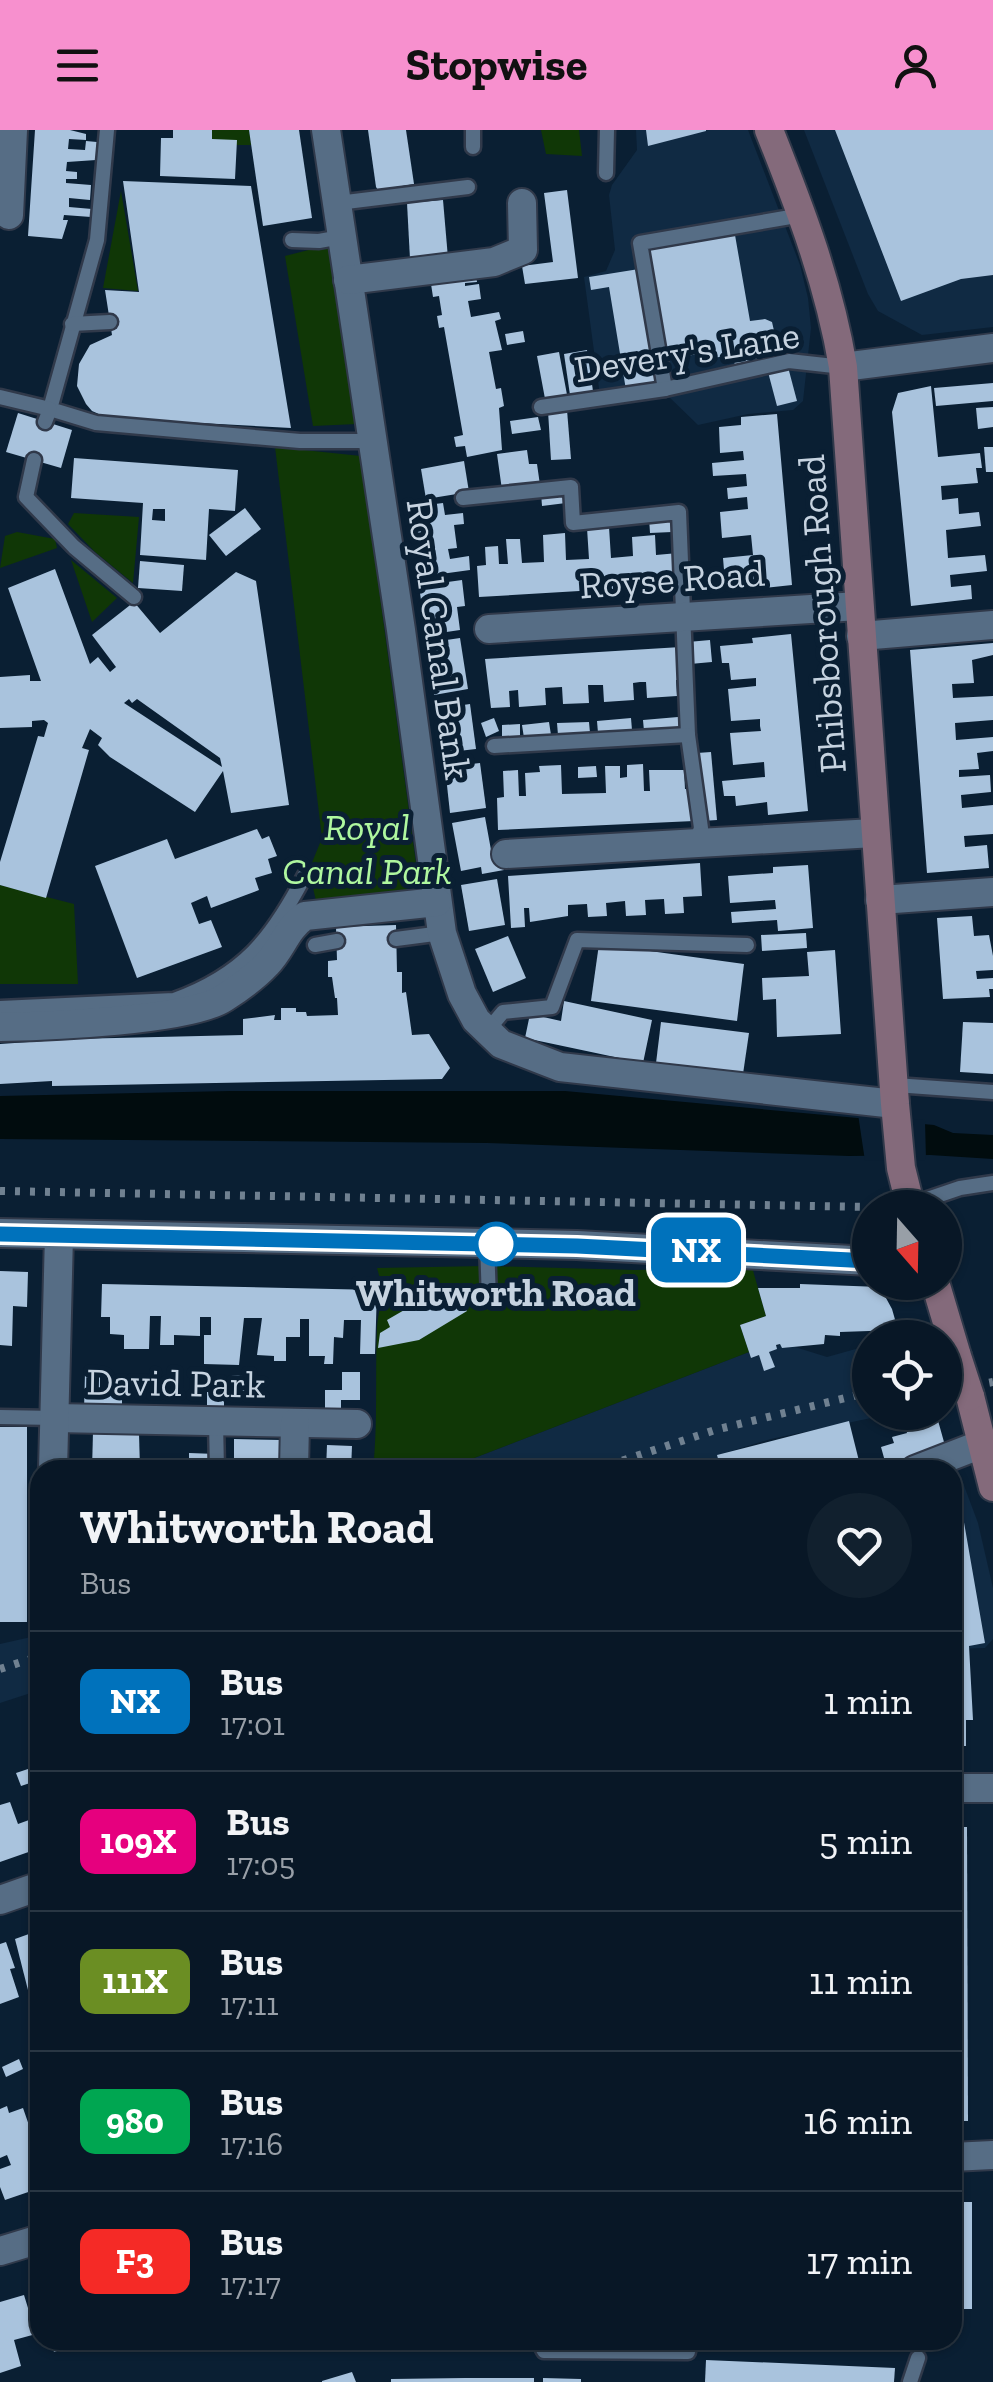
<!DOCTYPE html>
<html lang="en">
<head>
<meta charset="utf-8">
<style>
  body { margin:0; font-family:"Zilla Slab",serif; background:#11202e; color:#f1f3f6; height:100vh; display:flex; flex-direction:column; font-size:38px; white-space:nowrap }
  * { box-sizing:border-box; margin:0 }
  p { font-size:32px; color:#989fa7 }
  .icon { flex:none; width:55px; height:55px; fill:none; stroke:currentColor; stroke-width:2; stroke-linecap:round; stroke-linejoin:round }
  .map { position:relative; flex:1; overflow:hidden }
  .sheet { position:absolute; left:30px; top:1330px; width:932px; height:890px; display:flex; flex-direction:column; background:#081726; border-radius:30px; box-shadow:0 2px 8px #0004,0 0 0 2px #293643 }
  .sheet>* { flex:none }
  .badge { padding:0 20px; border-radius:15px; font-size:35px; line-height:65px }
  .needle { width:65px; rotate:160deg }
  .controls { position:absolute; left:852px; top:1060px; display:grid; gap:20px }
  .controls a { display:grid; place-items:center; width:110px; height:110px; border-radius:50%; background:#081726; box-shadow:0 2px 8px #0004,0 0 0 2px #293643; font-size:50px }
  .map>.badge { position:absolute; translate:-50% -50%; box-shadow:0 0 0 5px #fff }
  .round { display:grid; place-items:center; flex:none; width:105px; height:105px; border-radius:52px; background:#11202e }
  .overview { display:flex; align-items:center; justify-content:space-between; height:170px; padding:0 50px }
  h1 { font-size:48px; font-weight:700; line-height:75px }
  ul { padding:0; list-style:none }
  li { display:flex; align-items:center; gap:30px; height:140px; padding:0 50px; border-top:2px solid #293643 }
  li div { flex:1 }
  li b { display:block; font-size:38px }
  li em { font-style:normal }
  li .badge { min-width:110px; font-weight:700; text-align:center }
  header { display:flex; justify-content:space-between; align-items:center; height:130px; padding:0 50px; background:#f790ce; color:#111; font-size:45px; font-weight:700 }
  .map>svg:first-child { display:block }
  .built { fill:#102a43 }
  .green { fill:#103706 }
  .water { fill:#010c0e }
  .pier { fill:#0a1f33 }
  .building { fill:#a9c3dd; fill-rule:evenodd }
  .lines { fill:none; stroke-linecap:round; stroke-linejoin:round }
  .service-casing { stroke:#30394a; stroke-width:19 }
  .minor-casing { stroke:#30394a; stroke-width:32 }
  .tertiary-casing { stroke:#30394a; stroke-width:32 }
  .secondary-casing { stroke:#30394a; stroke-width:32 }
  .service { stroke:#566d85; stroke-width:14 }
  .minor { stroke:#566d85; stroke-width:28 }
  .tertiary { stroke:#566d85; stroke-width:28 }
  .secondary { stroke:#846a7b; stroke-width:28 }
  .rail { stroke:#708191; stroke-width:8; stroke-dasharray:5 10; stroke-linecap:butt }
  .secondary-bridge-casing { stroke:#30394a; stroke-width:32; stroke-linecap:butt }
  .secondary-bridge { stroke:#846a7b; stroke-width:28 }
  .line-casing { stroke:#fff; stroke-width:22 }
  .line { stroke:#0072bc; stroke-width:15 }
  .stop-dot { fill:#fff; stroke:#0072bc; stroke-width:5 }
  .labels { text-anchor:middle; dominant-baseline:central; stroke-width:10; stroke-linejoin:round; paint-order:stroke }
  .street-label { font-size:38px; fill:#c6d3e0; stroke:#0a1f33 }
  .park-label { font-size:38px; font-style:italic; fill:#aff79f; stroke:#0a1f33 }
  .stop-label { font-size:38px; font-weight:bold; fill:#c6d3e0; stroke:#0a1f33 }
</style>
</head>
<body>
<header><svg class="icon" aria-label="menu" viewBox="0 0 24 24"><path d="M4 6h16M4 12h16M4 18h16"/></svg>Stopwise<svg class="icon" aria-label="person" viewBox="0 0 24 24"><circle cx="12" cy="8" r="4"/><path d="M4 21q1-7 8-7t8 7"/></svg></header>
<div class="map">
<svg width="993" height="2252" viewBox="0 0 993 2252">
  <rect width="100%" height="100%" fill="#0a1f33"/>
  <g class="built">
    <polygon points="636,0 748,0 800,135 808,168 811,198 803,271 793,280 748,284 698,295 666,264 601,273 584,147 606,141 615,120 609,65 612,55 637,20"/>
    <polygon points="804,0 993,0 993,197 922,205 878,181 868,164"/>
    <polygon points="780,1214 782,1218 795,1217 827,1227 870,1215 870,1282 895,1283 771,1309 718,1325 721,1340 443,1340 749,1222 751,1228 759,1225 774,1236 769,1222"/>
    <polygon points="953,1341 960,1345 978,1393 993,1458 993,1509 985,1518 953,1519"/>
    <polygon points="40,1505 40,1560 0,1573 0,1514"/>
  </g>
  <g class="green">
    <polygon points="212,0 249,0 251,15 236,15 212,9"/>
    <polygon points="541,0 579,0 582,26 546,24"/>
    <polygon points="121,61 138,161 103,158"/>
    <polygon points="332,114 357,294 313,296 285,126"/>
    <polygon points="275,317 361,326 420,763 316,771 309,740 322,708"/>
    <polygon points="74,383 139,387 133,453 95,422 68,394"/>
    <polygon points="17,402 55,409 57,418 0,438 5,406"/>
    <polygon points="71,430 117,468 92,492"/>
    <polygon points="0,755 74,774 78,854 0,854"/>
    <path d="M 486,1136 L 635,1140 L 752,1137 L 766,1186 L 740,1195 L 749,1222 L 443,1340 L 373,1340 C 378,1293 375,1247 377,1199 C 379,1169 387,1172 377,1138 Z"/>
  </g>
  <polygon class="water" points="230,961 565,961 934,995 953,1003 993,1005 993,1029 930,1025 849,1026 487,1013 0,1009 0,966"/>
  <polygon class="pier" points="858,984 925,990 926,1030 865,1031"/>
  <g class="building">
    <polygon points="35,0 70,0 86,4 86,10 69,9 68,19 85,20 86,11 97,12 96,30 67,32 66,41 77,42 77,49 66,49 66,53 91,55 90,70 69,68 69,77 92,79 91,87 64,85 63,90 68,90 62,109 28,106"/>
    <polygon points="173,0 212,0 212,9 237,10 235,49 160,46 161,8 173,8"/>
    <polygon points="249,0 299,0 312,88 263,96"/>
    <polygon points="368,0 406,0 414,54 378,60 376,57"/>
    <polygon points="646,0 706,0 706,1 648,16"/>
    <polygon points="835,0 993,0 993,145 961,149 901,171"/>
    <polygon points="123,51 251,56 291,298 108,288 92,281 86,274 77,256 79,234 90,215 112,205 105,160 139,162"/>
    <polygon points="567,60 578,148 525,154 522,136 553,132 544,63"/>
    <polygon points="443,70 448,128 410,129 407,73"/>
    <polygon points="735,105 750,191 765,189 772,192 780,227 735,236 733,225 699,230 698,224 663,230 644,121"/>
    <polygon points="639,139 657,255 626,260 609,157 591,160 589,147"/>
    <polygon points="475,140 477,152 465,153 465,156 479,154 481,169 468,171 471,187 499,182 501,189 495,191 502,220 489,222 496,259 501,258 504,276 499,278 502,320 467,327 465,316 456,317 454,307 463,305 444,197 439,198 437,186 442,185 439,166 433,167 431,154 436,153 435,143"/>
    <polygon points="523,201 525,212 507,215 505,204"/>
    <polygon points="587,220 593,261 570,265 564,224"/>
    <polygon points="559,222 568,270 546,274 537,226"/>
    <polygon points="788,237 797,271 777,276 768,242"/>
    <polygon points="993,253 993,271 936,276 934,258"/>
    <polygon points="931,256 938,327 980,323 982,338 976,338 978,353 941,356 942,370 958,368 959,384 979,382 981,396 946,400 948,428 985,425 987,441 950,445 951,457 971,455 972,469 911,476 892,282 898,263"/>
    <polygon points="993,277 993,297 978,299 976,278"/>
    <polygon points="567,280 571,329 551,330 548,281"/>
    <polygon points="18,283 72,300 61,338 6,322"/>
    <polygon points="777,284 792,455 756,459 755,450 725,452 723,428 753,425 751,405 722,408 720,382 748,379 747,367 728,369 727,358 747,356 746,344 713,346 712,333 744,330 743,321 720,323 719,297 741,295 741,287"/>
    <polygon points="538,287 541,300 512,304 510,291"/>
    <polygon points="984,317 993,317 993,342 986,342"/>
    <polygon points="527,320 529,334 537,334 540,355 502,360 497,324"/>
    <path d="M 74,328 L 238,340 L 235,381 L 209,379 L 206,430 L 140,425 L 143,373 L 71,368 ZM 153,379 L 165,379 L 165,391 L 152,390 Z"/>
    <polygon points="464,331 469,362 426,369 421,339"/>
    <polygon points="565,361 566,373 542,376 541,363"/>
    <polygon points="443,373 445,385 463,383 464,394 454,395 457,418 448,419 450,429 469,426 470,440 419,447 411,377"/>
    <polygon points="245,378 261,399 226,426 209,405"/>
    <polygon points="671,386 672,402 650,403 649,388"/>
    <polygon points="609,397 611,428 633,426 632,407 655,405 656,425 678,423 680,455 479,467 477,436 486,435 485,417 498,416 499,434 508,434 506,409 520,409 522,433 544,432 543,405 565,403 566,430 589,429 587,398"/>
    <polygon points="140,431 184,435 182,461 138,458"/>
    <path d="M 55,439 L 90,534 L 98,527 L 110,542 L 116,537 L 92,505 L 134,472 L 160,503 L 236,442 L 256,451 L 289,675 L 231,683 L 223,641 L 195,682 L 110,627 L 98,615 L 102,608 L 90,599 L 82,618 L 89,620 L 46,768 L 0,755 L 0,732 L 38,606 L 44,607 L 48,593 L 44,590 L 32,591 L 32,597 L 0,598 L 0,547 L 30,545 L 30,551 L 41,551 L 8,458 ZM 129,569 L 132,573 L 137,569 L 220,628 L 222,637 L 124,573 Z"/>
    <polygon points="462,450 465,476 457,477 460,500 426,505 419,456"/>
    <polygon points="791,504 808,681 768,685 767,672 736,676 735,666 724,666 722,651 765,647 764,632 733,635 730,603 761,601 760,596 760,589 731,591 728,559 756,556 756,548 731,550 729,533 722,533 720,516 753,513 752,508"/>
    <polygon points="460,508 468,559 434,565 426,513"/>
    <polygon points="710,510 712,532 690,534 688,512"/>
    <polygon points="993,513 993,525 972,530 974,553 952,554 953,568 993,566 993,590 955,593 956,610 993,607 993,621 977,623 979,639 959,640 959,647 990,645 991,662 961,665 962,678 993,675 993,704 964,706 965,717 987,715 989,738 927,743 910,520"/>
    <polygon points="681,517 683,550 676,550 677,566 647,568 646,552 640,552 633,553 634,570 604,572 603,555 588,555 589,573 563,574 562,557 545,558 546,575 519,577 518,560 509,561 510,577 491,578 485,529"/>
    <polygon points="470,574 476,619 441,623 436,579"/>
    <polygon points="678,587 679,598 644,601 643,590"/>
    <polygon points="494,588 499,601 486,607 481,593"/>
    <polygon points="631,588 632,600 598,603 597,591"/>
    <polygon points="549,592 551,605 524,608 522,595"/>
    <polygon points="589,592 590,603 558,605 557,593"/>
    <polygon points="520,594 520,607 502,608 502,595"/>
    <polygon points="711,622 717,690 702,691 697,623"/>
    <polygon points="480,633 486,678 450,683 445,637"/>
    <polygon points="643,634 644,661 650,661 649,640 684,640 685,659 693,659 694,691 498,700 497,668 504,667 503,641 518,640 519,666 526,666 525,643 540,642 539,636 561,635 562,664 606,663 605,636 620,636 620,648 627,647 627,635"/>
    <polygon points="596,636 597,647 578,648 578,637"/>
    <polygon points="485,687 491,720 500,719 504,740 482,744 481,737 461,741 452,693"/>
    <polygon points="257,699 262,709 269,706 277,726 268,729 272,743 255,748 259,760 211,778 207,766 191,773 199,794 211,790 222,817 137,848 95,736 167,709 175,729"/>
    <polygon points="700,733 702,766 683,767 684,783 665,784 664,769 645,770 646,785 626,786 625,771 606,773 607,786 588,787 587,774 568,775 568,786 530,792 529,778 524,778 525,797 511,798 508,746"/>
    <polygon points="808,735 813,798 778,801 777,790 732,793 731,782 776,779 775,770 730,773 728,746 773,743 773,737"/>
    <polygon points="497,749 505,795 469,801 461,755"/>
    <polygon points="972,786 974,806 989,805 993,826 993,840 976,841 977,849 993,848 993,859 989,859 990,867 943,869 937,788"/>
    <polygon points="396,795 397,842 402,842 402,863 406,862 412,905 429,904 450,938 442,949 52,956 52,951 0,954 0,914 73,909 243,905 243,889 275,885 274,890 281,890 281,878 296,878 296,882 306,882 307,886 338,885 337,868 335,868 332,847 328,847 328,831 337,830 336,797"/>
    <polygon points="806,803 807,818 762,821 761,805"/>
    <polygon points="508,806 526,848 493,862 475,819"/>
    <polygon points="599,814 744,834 737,891 591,871"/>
    <polygon points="835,820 841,904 777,907 776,869 763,870 762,848 809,846 807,822"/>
    <polygon points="564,871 652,890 643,933 525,908 530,884 561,891"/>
    <polygon points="661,892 749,903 743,944 656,933"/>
    <polygon points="963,892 993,893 993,944 960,942"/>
    <polygon points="0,1141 28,1142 27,1177 13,1176 12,1216 0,1215"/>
    <polygon points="102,1154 377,1160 375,1224 360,1224 361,1190 344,1190 343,1208 334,1207 333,1234 324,1234 325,1226 309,1226 309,1189 300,1189 300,1207 286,1207 286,1231 274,1231 274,1226 257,1225 262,1188 244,1188 239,1235 204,1234 204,1205 211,1205 211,1187 200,1187 200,1206 174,1205 174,1215 160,1215 161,1186 150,1186 149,1219 124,1219 124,1205 110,1204 110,1187 101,1187"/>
    <polygon points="800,1154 880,1157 892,1179 898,1200 840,1202 840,1206 825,1205 824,1214 782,1218 780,1214 776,1215 777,1219 769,1222 775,1237 764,1241 759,1225 751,1228 740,1195 766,1186 758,1158 800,1158"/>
    <polygon points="444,1157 453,1172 459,1168 467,1181 419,1210 378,1218 380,1203 390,1197 387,1190"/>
    <polygon points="342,1242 360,1242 360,1270 341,1270 341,1291 325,1291 325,1260 342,1260"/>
    <polygon points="85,1243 100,1243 100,1263 122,1263 122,1281 84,1280"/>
    <polygon points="231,1245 249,1246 248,1265 230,1265"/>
    <polygon points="207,1262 224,1263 224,1288 207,1288"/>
    <polygon points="937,1287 944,1312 937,1321 886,1335 881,1317 894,1313 892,1307 907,1303 905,1296"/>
    <polygon points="849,1291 861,1339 721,1340 717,1325"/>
    <rect x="0" y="1297" width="27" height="195"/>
    <polygon points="93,1302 139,1304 140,1339 92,1340"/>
    <polygon points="234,1309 282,1310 281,1340 254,1340 255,1329 234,1329"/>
    <polygon points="327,1315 352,1316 351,1340 326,1340"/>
    <polygon points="189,1323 216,1324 215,1340 189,1340"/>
    <polygon points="952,1350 957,1352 985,1513 969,1516 973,1590 966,1590 966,1616 952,1616"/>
    <polygon points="28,1639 33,1652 21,1656 16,1643"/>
    <polygon points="10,1672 18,1694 29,1690 33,1703 40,1701 40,1718 0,1732 0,1675"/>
    <polygon points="952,1697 967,1697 968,1991 952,1991"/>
    <polygon points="40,1800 40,1860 29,1864 15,1809"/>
    <polygon points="6,1812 15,1838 10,1839 19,1867 0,1874 0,1814"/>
    <polygon points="19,1929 23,1939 6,1947 2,1937"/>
    <polygon points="7,1976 9,1983 23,1978 40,2027 40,2058 5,2070 0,2057 0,2039 11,2035 7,2025 0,2028 0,1979"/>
    <rect x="952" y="2072" width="20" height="107"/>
    <polygon points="24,2165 36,2204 14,2210 21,2236 0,2243 0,2172"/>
    <polygon points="50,2210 75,2210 76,2215 54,2222"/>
    <rect x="650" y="2210" width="28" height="7"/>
    <polygon points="706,2230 895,2238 894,2252 705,2252"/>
    <polygon points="352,2242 356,2252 322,2252 322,2251"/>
    <polygon points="465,2248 534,2248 534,2252 391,2252 391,2249"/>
    <polygon points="543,2248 581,2249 581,2252 543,2252"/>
  </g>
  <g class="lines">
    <defs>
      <g id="service">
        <polyline points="107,0 97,110 50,279 96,293 300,311 372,311"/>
        <polyline points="473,0 473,17"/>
        <polyline points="606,43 607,0"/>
        <polyline points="338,73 468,57"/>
        <polyline points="292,110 319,111 341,107"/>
        <polyline points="72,194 110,192"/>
        <polyline points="665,259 640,113 802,85"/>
        <polyline points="0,267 50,279 45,292"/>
        <polyline points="541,277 665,259 789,231 843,237"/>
        <polyline points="34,330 26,367 74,417 134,467"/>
        <polyline points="463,368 571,357 573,393 679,382 688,605 701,698 696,712"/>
        <polyline points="494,616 688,605"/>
        <polyline points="396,809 442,803"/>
        <polyline points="315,815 337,811"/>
        <path d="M 0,878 L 174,870 C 243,845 272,809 305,745"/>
        <polyline points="487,901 503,882 552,877 577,810 747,815"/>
        <polyline points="895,955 993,962"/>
        <polyline points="910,1075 960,1058 993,1053"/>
        <polyline points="487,1113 489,1170"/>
        <polyline points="0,1287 55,1288"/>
        <polyline points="216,1292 217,1340"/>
        <polyline points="538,2210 544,2221 688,2222 689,2210"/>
        <polyline points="910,2252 918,2228"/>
      </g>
      <g id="minor">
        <polyline points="326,0 401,500 442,803 462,864 476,890 501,914 560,937 895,974"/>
        <polyline points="9,85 13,0"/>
        <polyline points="348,150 494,132 523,120 522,73"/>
        <polyline points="489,499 859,476"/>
        <polyline points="861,506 993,495"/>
        <polyline points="506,724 874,703"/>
        <polyline points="880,770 993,762"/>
        <path d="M 0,897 C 46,896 189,891 224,868 C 238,859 255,847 267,834 C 282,819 286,799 305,786 L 437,772"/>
        <polyline points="55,1288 357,1294"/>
        <polyline points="53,1340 59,1105"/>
        <polyline points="294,1340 295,1293"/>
        <polyline points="915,1340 982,1314"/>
        <polyline points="952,1658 993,1658"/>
        <polyline points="0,1770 40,1756"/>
        <polyline points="952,2027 993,2025"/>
        <polyline points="0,2121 40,2109"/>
      </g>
      <g id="tertiary">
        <polyline points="843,237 993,218"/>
        <polyline points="0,1103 577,1115 870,1131"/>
      </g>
      <g id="secondary">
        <path d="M 769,0 C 800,78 829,153 843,237 L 895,974 L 901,1038 L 911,1078"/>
        <polyline points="935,1152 957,1226"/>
        <polyline points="970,1266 993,1357"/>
      </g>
    </defs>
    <use href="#service" class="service-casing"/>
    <use href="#minor" class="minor-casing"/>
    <use href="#tertiary" class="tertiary-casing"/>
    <use href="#secondary" class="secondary-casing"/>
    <use href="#service" class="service"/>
    <use href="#minor" class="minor"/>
    <use href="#tertiary" class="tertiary"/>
    <use href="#secondary" class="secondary"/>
    <g class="rail">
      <polyline points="0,1061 870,1077"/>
      <polyline points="945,1261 993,1252"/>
      <polyline points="594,1340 715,1300 870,1262"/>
      <polyline points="0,1539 40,1526"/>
    </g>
    <defs>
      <polyline id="secondary-bridge" points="957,1226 970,1266"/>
    </defs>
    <use href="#secondary-bridge" class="secondary-bridge-casing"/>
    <use href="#secondary-bridge" class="secondary-bridge"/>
  </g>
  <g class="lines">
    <defs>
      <polyline id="line" points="0,1104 577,1116 870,1131"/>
    </defs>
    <use href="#line" class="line-casing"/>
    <use href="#line" class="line"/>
  </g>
  <circle class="stop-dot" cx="496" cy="1114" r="20"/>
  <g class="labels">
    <g class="street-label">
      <text transform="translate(687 222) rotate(-9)">Devery's Lane</text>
      <text transform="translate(672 449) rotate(-4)">Royse Road</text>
      <text transform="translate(822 484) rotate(-94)">Phibsborough Road</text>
      <text transform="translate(439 509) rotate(82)">Royal Canal Bank</text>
      <text transform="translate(176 1253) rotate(1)">David Park</text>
    </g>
    <g class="park-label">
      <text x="367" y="697">Royal<tspan x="367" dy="44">Canal Park</tspan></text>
    </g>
    <g class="stop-label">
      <text x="496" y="1163">Whitworth Road</text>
    </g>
  </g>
</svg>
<div class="controls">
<a><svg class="needle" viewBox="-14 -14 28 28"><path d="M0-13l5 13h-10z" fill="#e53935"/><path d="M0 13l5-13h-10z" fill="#989fa7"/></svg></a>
<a><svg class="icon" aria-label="locate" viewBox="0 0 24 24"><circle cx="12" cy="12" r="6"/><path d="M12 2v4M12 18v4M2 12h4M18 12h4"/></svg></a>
</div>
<b class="badge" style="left:696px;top:1120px;background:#0072bc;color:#fff">NX</b>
<section class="sheet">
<div class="overview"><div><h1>Whitworth Road</h1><p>Bus</p></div><a class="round"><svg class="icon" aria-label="heart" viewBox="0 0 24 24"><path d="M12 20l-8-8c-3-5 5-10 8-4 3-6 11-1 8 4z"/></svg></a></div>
<ul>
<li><span class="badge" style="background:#0072bc;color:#fff">NX</span><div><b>Bus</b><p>17:01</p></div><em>1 min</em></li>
<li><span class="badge" style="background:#e6007e;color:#fff">109X</span><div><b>Bus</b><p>17:05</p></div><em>5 min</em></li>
<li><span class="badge" style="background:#6b8e23;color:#fff">111X</span><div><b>Bus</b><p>17:11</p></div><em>11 min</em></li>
<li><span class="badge" style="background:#00a651;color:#fff">980</span><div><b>Bus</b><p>17:16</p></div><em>16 min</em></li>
<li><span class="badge" style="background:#f52a26;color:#fff">F3</span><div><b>Bus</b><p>17:17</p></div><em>17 min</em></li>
</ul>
</section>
</div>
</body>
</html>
